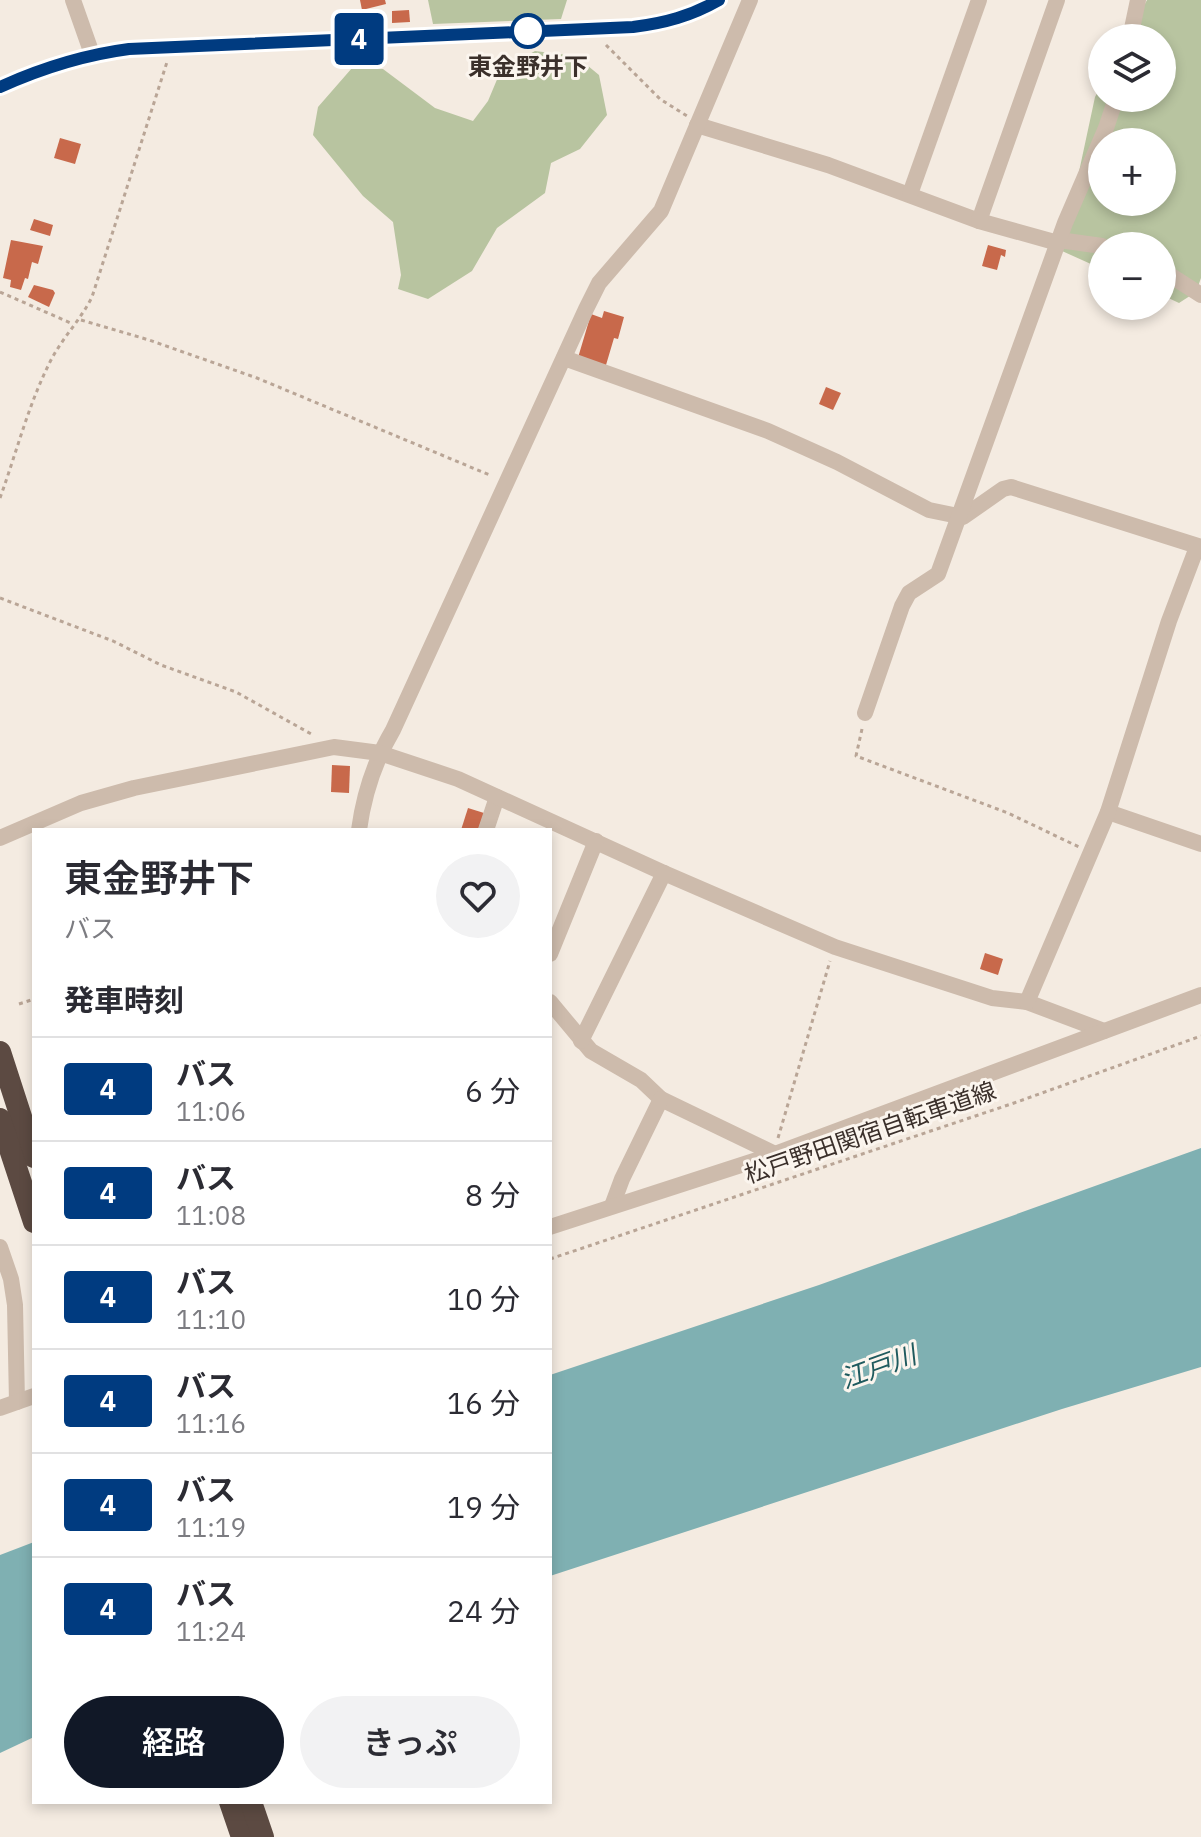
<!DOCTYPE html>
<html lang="ja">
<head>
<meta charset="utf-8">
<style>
  body { margin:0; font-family:"IBM Plex Sans","Noto Sans JP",sans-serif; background:#f2f2f3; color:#2b2b33; height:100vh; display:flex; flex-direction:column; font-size:30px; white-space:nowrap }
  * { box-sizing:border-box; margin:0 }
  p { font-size:26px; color:#7c7c81 }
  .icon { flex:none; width:44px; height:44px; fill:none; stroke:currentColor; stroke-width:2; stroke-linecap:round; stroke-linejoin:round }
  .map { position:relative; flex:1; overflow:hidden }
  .panel { position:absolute; left:32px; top:828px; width:520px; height:976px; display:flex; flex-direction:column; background:#fff; border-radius:0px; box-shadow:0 4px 12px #0003 }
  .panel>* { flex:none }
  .badge { padding:0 16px; border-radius:6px; font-size:28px; line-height:52px }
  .tools { position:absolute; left:1088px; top:24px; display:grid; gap:16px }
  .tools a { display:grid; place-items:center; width:88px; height:88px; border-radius:50%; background:#fff; box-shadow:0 4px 12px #0003; font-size:40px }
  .map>.badge { position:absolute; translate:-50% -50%; box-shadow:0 0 0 4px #fff }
  h2 { padding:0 32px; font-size:30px; line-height:72px }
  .round { display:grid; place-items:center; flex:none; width:84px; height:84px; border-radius:42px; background:#f2f2f3 }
  .overview { display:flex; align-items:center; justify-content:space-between; height:136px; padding:0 32px }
  h1 { font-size:38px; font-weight:600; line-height:60px }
  .button { display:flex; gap:16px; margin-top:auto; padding:16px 32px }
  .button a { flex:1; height:92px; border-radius:48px; background:#111827; color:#fff; font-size:32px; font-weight:600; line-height:92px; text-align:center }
  .button a+a { background:#f2f2f3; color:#2b2b33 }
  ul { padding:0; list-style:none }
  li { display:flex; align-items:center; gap:24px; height:104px; padding:0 32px; border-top:2px solid #e1e1e2 }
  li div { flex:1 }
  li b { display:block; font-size:30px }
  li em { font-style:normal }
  li .badge { min-width:88px; font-weight:700; text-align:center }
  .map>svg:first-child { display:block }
  .green { fill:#b8c4a0; fill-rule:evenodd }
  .water { fill:#7fb0b2 }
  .building { fill:#c8694b }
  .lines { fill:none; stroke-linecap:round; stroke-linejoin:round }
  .path { stroke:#b9a596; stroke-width:3; stroke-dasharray:4 4; stroke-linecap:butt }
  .minor { stroke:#cdbbac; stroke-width:16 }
  .highway { stroke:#5c4a42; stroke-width:22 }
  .line-casing { stroke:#fff; stroke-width:18 }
  .line { stroke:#003b80; stroke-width:12 }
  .stop-dot { fill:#fff; stroke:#003b80; stroke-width:4 }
  .labels { text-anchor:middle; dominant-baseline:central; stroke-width:6; stroke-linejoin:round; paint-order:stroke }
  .stop-label { font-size:24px; font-weight:bold; fill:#3b302b; stroke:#fbf5ee }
  .street-label { font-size:24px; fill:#3b302b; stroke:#fbf5ee }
  .water-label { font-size:26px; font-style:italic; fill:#1f5a5e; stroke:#fbf5ee }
</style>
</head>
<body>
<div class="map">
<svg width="1201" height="1837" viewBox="0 0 1201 1837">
  <rect width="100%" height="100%" fill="#f4ebe1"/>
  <g class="green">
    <polygon points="428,0 567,0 561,19 433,24"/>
    <path d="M 1147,0 L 1201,0 L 1201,278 L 1196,292 L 1179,303 L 1162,295 L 1162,246 L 1102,246 L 1102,269 L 1062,251 L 1095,97 L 1102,84 L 1102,98 L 1162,98 L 1162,38 L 1127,38 ZM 1102,142 L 1162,142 L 1162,202 L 1102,202 Z"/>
    <polygon points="535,51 576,56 599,75 607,115 580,149 551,163 545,193 497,228 472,271 428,299 398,289 401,275 393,222 363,196 313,135 318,107 352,68 383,69 435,108 473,121 488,101 501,70"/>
  </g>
  <g class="water">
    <polygon points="1201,1148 1201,1367 1062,1409 550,1576 550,1375 819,1285"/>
    <polygon points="34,1542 34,1737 0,1753 0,1555"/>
  </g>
  <g class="building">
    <polygon points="360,0 385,0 386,4 362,10"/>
    <polygon points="409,10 410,22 392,23 392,11"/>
    <polygon points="60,138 81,144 75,164 54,158"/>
    <polygon points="34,219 53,225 50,236 30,230"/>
    <polygon points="11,240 43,246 38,264 32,262 28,279 25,278 21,290 10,287 11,280 3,278"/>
    <polygon points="988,245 1006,250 1005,257 1001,255 997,270 982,266"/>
    <polygon points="34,285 53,290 55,293 49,307 28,297"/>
    <polygon points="604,311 624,317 618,339 614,338 606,365 577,361 591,314 602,318"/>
    <polygon points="826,387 841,393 833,410 819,404"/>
    <polygon points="332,765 350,766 349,793 331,792"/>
    <polygon points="468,808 484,813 478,830 461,830"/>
    <polygon points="985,953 1003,959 998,975 980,969"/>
  </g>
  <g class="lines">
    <g class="path">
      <polyline points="606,45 660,99 687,116"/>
      <polyline points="0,292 73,324"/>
      <polyline points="81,320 149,340 257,378 492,476"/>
      <path d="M 0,498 C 16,454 28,406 49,364 C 61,339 80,321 92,297 L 167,62"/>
      <polyline points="0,598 113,641 161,665 236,692 313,735"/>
      <polyline points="862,729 856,756 1008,813 1079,847"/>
      <polyline points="19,1004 34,999"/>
      <polyline points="778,1138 830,961"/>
      <polyline points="550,1259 1014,1103 1201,1036"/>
    </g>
    <g class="minor">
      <polyline points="73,0 92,54"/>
      <polyline points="1130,38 1138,0"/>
      <path d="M 0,87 C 42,68 83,55 129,49 L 633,27 C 665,23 691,16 719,0"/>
      <polyline points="697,125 828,165 979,221 1058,243"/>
      <polyline points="910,194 979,0"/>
      <polyline points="979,221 1057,0"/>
      <polyline points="1059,240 1102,246"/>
      <polyline points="1162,270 1201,295"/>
      <polyline points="564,358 768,431 837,462 929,510 963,517 1003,489 1011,487 1201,547"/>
      <polyline points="865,713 902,606 909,593 938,574 1065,223 1106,128 1116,98"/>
      <polyline points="1108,812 1201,844"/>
      <path d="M 359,830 C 364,793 374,762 393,730 L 586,309 L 599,283 L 661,211 L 750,0"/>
      <polyline points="486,830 497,797"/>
      <polyline points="0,838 81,803 134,788 334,747 380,753 458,779 664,873 835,947 992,998 1027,1002 1104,1031"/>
      <polyline points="550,954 596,841"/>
      <polyline points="550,1002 591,1051 641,1080 661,1099 775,1154"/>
      <polyline points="1027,1002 1108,812 1169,621 1197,547"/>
      <polyline points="581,1041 664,873"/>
      <polyline points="612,1206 622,1179 661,1099"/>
      <polyline points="550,1227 775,1154 1201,995"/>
      <polyline points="0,1247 11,1279 15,1305 17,1402"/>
      <polyline points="0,1408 34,1396"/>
    </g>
    <g class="highway">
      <polyline points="0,1052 34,1157"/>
      <polyline points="0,1119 34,1222"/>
      <polyline points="230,1802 242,1837"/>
      <polyline points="251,1802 263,1837"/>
    </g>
  </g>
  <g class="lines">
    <defs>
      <path id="line" d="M 0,87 C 42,68 83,55 129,49 L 633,27 C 665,23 691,16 719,0"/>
    </defs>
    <use href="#line" class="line-casing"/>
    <use href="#line" class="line"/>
  </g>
  <circle class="stop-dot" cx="528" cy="31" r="16"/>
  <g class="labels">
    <g class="stop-label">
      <text x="528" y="66">東金野井下</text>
    </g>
    <g class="street-label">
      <text transform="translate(870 1132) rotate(-19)">松戸野田関宿自転車道線</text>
    </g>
    <g class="water-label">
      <text transform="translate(878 1366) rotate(-20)">江戸川</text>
    </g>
  </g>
</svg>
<div class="tools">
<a><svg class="icon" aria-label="layers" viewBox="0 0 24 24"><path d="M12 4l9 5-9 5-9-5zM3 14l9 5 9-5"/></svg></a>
<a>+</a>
<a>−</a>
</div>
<b class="badge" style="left:359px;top:39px;background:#003b80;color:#fff">4</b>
<section class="panel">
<div class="overview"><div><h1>東金野井下</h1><p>バス</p></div><a class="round"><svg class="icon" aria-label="heart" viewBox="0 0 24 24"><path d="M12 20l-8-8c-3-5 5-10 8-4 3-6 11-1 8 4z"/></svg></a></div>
<h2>発車時刻</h2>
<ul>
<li><span class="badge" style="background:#003b80;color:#fff">4</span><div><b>バス</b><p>11:06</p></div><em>6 分</em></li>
<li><span class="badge" style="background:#003b80;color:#fff">4</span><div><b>バス</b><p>11:08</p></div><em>8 分</em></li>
<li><span class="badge" style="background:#003b80;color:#fff">4</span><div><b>バス</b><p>11:10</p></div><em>10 分</em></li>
<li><span class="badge" style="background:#003b80;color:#fff">4</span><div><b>バス</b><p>11:16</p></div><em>16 分</em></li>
<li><span class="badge" style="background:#003b80;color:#fff">4</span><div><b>バス</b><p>11:19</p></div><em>19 分</em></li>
<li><span class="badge" style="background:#003b80;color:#fff">4</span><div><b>バス</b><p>11:24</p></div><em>24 分</em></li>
</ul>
<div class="button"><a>経路</a><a>きっぷ</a></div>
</section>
</div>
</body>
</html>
